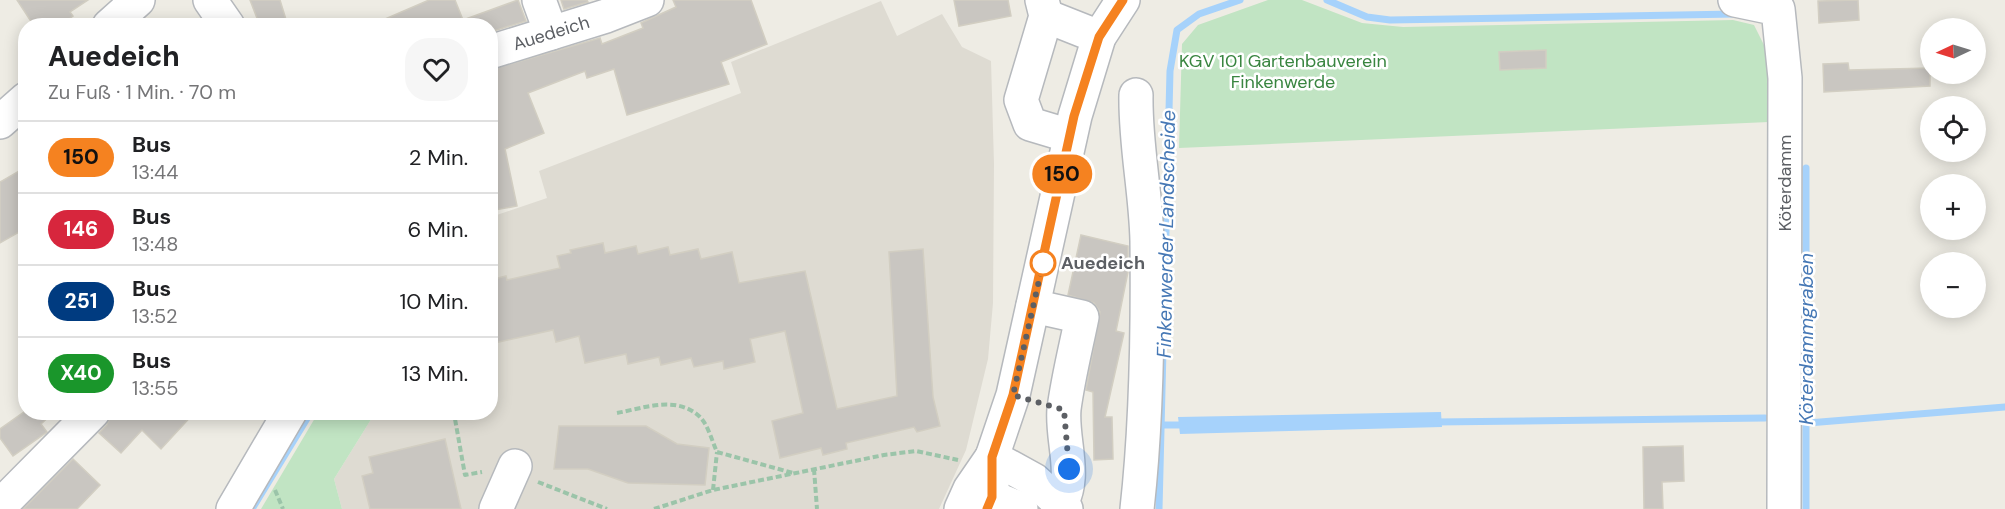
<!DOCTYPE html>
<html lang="de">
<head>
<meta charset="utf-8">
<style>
  body { margin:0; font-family:"DM Sans",sans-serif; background:#f6f6f6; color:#202124; height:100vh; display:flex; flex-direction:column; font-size:22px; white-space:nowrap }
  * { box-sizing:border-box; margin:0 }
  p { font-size:20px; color:#757577 }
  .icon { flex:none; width:33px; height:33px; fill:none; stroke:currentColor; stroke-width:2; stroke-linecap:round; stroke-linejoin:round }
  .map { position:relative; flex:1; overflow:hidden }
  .sheet { position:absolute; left:18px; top:18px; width:480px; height:402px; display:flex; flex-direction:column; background:#fff; border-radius:24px; box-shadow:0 3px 15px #0003 }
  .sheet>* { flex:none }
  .badge { padding:0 12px; border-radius:20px; font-size:21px; line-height:39px }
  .needle { width:39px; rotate:266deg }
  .fabs { position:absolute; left:1920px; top:18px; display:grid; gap:12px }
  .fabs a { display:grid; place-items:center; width:66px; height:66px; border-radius:50%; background:#fff; box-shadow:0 3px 15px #0003; font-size:30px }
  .you { position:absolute; width:30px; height:30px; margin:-15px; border:4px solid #fff; border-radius:50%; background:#1a73e8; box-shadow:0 0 0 9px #1a73e833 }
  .map>.badge { position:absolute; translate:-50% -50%; box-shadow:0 0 0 3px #fff }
  .round { display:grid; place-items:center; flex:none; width:63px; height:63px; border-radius:24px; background:#f6f6f6 }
  .head { display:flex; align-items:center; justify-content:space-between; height:102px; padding:0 30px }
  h1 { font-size:28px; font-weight:800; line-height:45px }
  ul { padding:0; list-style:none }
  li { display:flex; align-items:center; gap:18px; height:72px; padding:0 30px; border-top:2px solid #e0e0e0 }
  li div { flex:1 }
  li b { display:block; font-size:22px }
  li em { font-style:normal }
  li .badge { min-width:66px; font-weight:700; text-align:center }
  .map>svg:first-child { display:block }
  .education { fill:#dedbd2 }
  .green { fill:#c1e4c3 }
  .water { fill:#a6d2fb }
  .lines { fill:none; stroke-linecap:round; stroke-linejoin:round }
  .stream { stroke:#a6d2fb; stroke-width:7 }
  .building { fill:#c9c6c1; stroke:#d2cec2; stroke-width:1.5 }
  .minor-casing { stroke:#b6b9bd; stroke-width:36 }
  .path { stroke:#9bc4a9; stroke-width:4; stroke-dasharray:6 3; stroke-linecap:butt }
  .minor { stroke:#fff; stroke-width:33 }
  .line-casing { stroke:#fff; stroke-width:14 }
  .line { stroke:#f58220; stroke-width:9 }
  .walk { stroke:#5c5f64; stroke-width:6; stroke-dasharray:0 10.8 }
  .stop-dot { fill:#fff; stroke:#f58220; stroke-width:3 }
  .labels { text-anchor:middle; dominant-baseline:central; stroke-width:5; stroke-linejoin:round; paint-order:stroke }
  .street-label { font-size:18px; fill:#5c5f64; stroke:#fff }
  .park-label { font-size:18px; fill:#398540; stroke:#fff }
  .stop-label { font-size:18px; font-weight:bold; fill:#5c5f64; stroke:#fff; text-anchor:start }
  .water-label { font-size:20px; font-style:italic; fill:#4678b5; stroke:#fff }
</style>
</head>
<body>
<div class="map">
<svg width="2005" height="509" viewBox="0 0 2005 509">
  <rect width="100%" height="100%" fill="#eeece4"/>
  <polygon class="education" points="881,1 897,36 942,14 962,47 991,61 994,164 993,303 988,359 966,450 939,509 342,509 334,479 375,413 490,412 491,217 547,198 539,171 741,93 731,62"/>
  <g class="green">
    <polygon points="1268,0 1302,0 1362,23 1403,27 1733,20 1754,25 1767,51 1769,122 1179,148 1182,44 1198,25"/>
    <polygon points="318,413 375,413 334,479 342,509 261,509"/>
  </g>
  <polygon class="water" points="1441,412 1442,427 1180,434 1178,417"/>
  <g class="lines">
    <g class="stream">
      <polyline points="1327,0 1367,17 1390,20 1735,14"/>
      <polyline points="1806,168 1806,509"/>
      <polyline points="1435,422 1765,418"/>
      <polyline points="1808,423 2005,407"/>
      <polyline points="1162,425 1187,425"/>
      <polyline points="252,509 311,412"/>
      <polyline points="1159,509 1170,71 1177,30 1199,14 1240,0"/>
    </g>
  </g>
  <g class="building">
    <polygon points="17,0 88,0 70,12 73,16 59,26 34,26"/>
    <polygon points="250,0 280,0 288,26 260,26"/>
    <polygon points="429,0 455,0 463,20 518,0 526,21 490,32 490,26 369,26"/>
    <polygon points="561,0 587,0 588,2 564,9"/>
    <polygon points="673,0 751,0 767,44 721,62 729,84 627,115 614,69 587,78 585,71 528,93 544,133 505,149 517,206 495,210 490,185 490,70 600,38 602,44 643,28 641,23 676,7"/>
    <polygon points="954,0 1008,0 1011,16 959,26"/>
    <polygon points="1858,0 1859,20 1819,23 1818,1"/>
    <polygon points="1546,50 1546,68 1500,70 1499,52"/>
    <polygon points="1848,63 1849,70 1930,68 1930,86 1824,92 1823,64"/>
    <polygon points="26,167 26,228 0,243 0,182"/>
    <polygon points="1081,235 1128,246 1128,272 1116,331 1124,333 1105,417 1112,417 1113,459 1094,460 1093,392 1086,390 1100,312 1094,303 1068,295"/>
    <polygon points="603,243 605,253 636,246 638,254 668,247 670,255 698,249 701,259 732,252 739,283 805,271 837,409 897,396 889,252 923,249 933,397 940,426 917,432 914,427 846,443 847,449 823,455 821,448 780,458 772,421 803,413 785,331 750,339 755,362 724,369 723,361 694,367 691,358 661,365 659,357 628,364 626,354 585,363 579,336 556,342 553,330 490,344 490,280 506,276 507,280 560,268 557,256 571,253 570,250"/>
    <polygon points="24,412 54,412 41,424 47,432 13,456 0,438 0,429"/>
    <polygon points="111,412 195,412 161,449 142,430 121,453 99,433 107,425"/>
    <polygon points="559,426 646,426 677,444 709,448 705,485 628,483 588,469 554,469"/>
    <polygon points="445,439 461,509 370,509 362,476 373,473 369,457"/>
    <polygon points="1683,446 1684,481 1662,482 1663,509 1644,509 1643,447"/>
    <polygon points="73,459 100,485 77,509 23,509"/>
  </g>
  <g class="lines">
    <defs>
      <g id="minor">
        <polyline points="210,0 228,26"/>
        <polyline points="539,0 551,33"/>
        <polyline points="1042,0 1046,16 1021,100 1030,124 1070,136"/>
        <polyline points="1735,0 1778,9 1785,78 1784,509"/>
        <polyline points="1046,16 1099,37"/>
        <polyline points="109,26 138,0"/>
        <path id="s1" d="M 490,52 L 606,16 L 647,0"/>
        <path d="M 1136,95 C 1135,144 1146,192 1147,241 C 1148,330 1147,420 1137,509"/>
        <polyline points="0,122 26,99"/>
        <path d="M 1033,306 L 1082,317 C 1076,347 1068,378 1064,409 C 1061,442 1079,478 1058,509"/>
        <polyline points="992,457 1034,480 1066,509"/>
        <polyline points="992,497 1021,509"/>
        <polyline points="0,506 93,412"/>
        <polyline points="233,509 290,412"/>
        <polyline points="496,509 515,466"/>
        <polyline points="961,509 970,489 992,457 1013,395 1075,116 1099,37 1123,0"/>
        <polyline points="987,509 992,497 992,457"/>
      </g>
    </defs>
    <use href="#minor" class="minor-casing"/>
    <g class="path">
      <polyline points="450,412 455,419 465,475 482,472"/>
      <path d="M 617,413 C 644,408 677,395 700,417 C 708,425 712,441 717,452 L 793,473"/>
      <polyline points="814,469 817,509"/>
      <polyline points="538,482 607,509"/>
      <polyline points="275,490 283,509"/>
      <polyline points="713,490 717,452"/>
      <polyline points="654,509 713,490 884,455 916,451 958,460"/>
    </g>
    <use href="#minor" class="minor"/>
  </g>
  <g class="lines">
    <defs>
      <polyline id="line" points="987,509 992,497 992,457 1013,395 1074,116 1099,37 1123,0"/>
    </defs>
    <use href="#line" class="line-casing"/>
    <use href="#line" class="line"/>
    <polyline class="walk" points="1043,263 1013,395 1064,410 1069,469"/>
  </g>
  <circle class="stop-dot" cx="1043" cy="263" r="12"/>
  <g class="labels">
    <g class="street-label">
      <text stroke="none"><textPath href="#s1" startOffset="64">Auedeich</textPath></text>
      <text transform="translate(1785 183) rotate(-90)">Köterdamm</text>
    </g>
    <g class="park-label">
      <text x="1283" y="61">KGV 101 Gartenbauverein<tspan x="1283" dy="21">Finkenwerde</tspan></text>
    </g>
    <g class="stop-label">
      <text x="1061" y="263">Auedeich</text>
    </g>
    <g class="water-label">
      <text transform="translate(1166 234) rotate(-89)">Finkenwerder Landscheide</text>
      <text transform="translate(1806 339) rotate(-90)">Köterdammgraben</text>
    </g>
  </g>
</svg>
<div class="fabs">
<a><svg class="needle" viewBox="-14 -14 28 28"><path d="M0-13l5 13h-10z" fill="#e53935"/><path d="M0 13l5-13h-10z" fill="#757577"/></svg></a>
<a><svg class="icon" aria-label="locate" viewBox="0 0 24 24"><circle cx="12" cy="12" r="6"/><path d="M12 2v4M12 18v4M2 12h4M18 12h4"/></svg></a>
<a>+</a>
<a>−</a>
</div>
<div class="you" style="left:1069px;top:469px"></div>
<b class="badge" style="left:1062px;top:174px;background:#f58220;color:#111">150</b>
<section class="sheet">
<div class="head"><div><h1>Auedeich</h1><p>Zu Fuß · 1 Min. · 70 m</p></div><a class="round"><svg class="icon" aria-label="heart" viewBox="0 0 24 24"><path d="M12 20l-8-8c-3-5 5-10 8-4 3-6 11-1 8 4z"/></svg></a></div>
<ul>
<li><span class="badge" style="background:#f58220;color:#111">150</span><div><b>Bus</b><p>13:44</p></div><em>2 Min.</em></li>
<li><span class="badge" style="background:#d7263d;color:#fff">146</span><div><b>Bus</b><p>13:48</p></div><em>6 Min.</em></li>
<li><span class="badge" style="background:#003b80;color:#fff">251</span><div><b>Bus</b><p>13:52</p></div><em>10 Min.</em></li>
<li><span class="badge" style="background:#1a962b;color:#fff">X40</span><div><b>Bus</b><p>13:55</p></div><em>13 Min.</em></li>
</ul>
</section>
</div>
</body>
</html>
